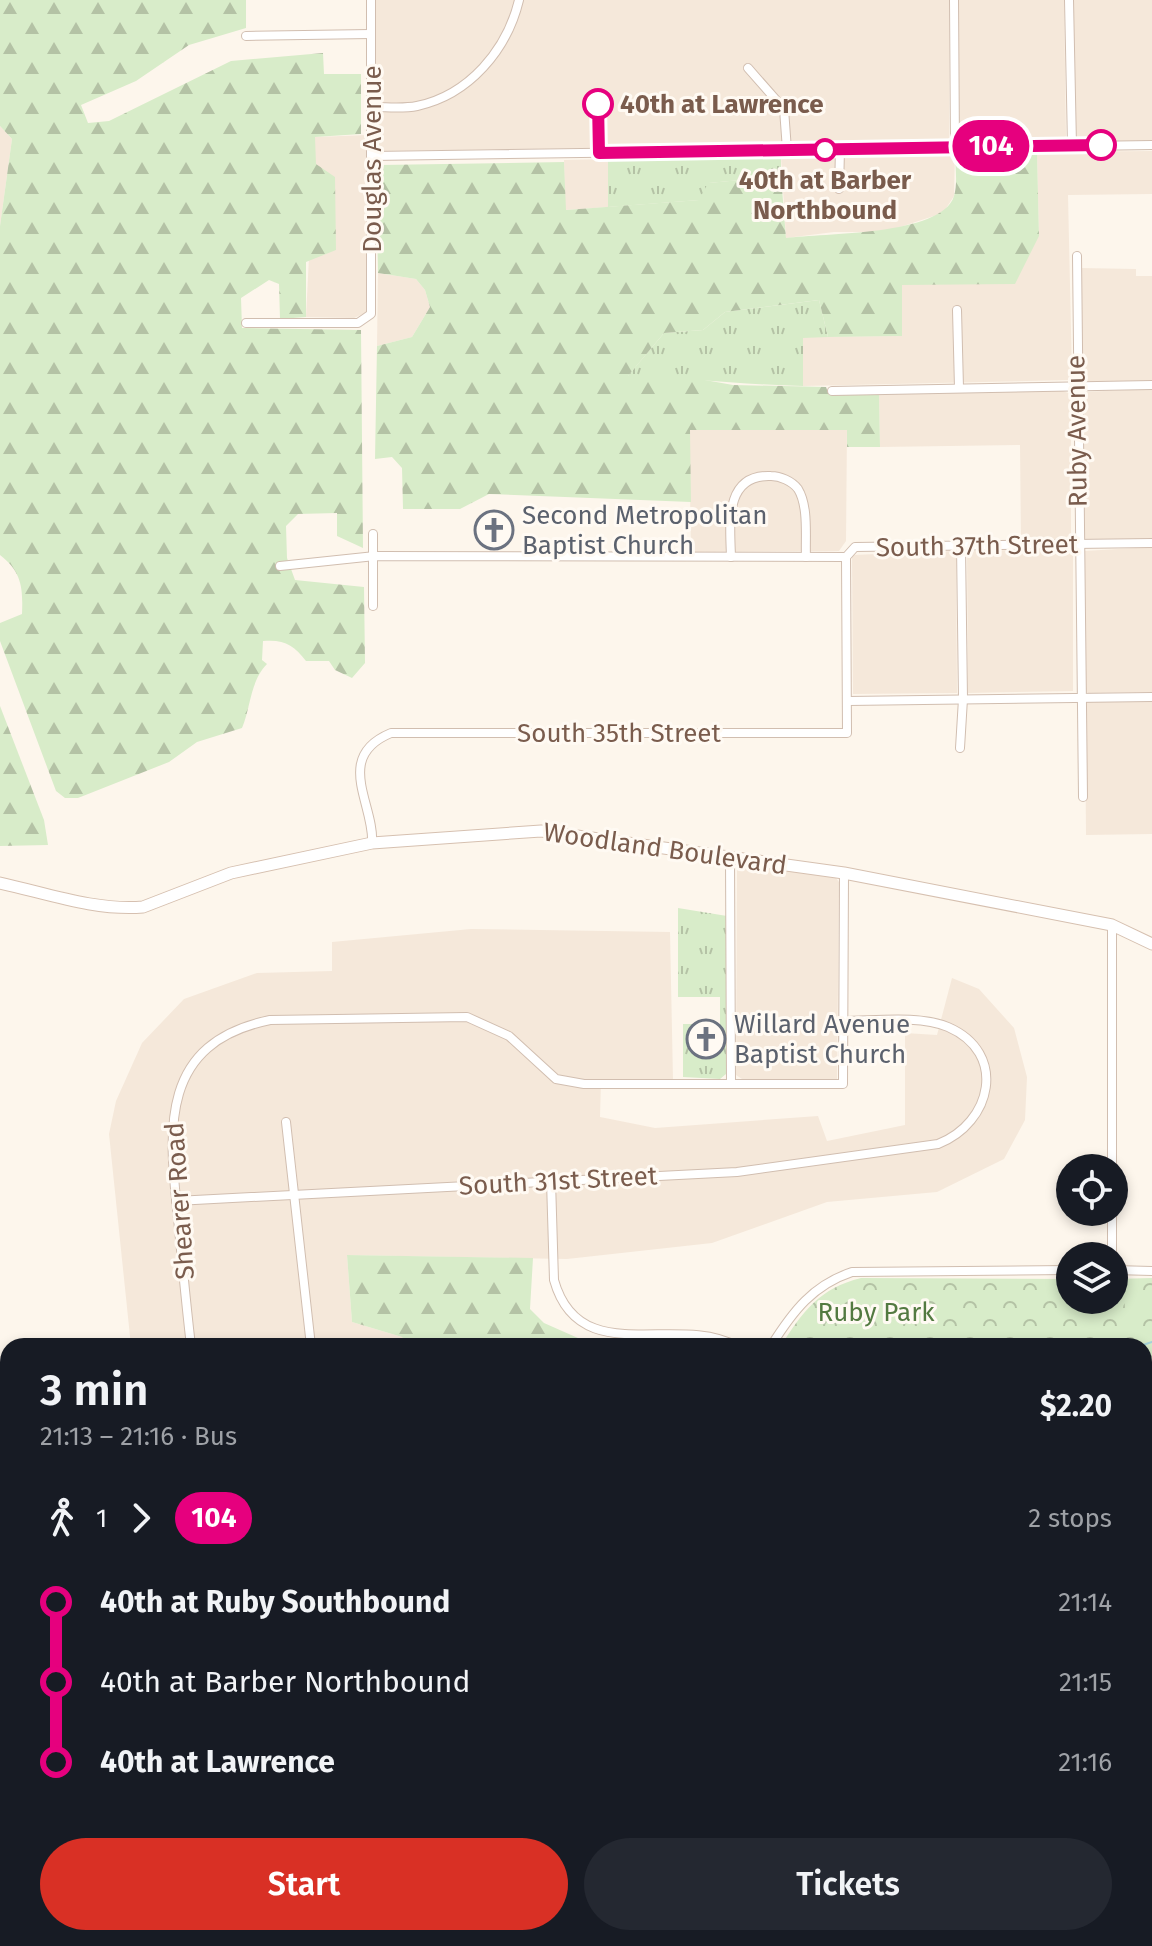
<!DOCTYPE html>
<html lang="en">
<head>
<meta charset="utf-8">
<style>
  body { margin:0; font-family:"Fira Sans",sans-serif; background:#242831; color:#f1f3f6; height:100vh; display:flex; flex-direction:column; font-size:30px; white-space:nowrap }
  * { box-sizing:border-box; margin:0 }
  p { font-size:26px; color:#9ea1a6 }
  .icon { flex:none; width:44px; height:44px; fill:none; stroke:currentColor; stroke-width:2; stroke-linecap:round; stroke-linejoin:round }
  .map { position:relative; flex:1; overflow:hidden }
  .details { position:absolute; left:0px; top:1338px; width:1152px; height:608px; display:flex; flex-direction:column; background:#171b24; border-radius:24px 24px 0 0; box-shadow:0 4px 12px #0003 }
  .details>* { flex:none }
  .badge { padding:0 16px; border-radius:26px; font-size:28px; line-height:52px }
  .controls { position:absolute; left:1056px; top:1154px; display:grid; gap:16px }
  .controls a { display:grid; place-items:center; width:72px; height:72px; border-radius:50%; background:#171b24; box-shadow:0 4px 12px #0003; font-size:40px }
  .map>.badge { position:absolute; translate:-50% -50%; box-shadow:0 0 0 4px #fff }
  .legs { display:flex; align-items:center; gap:12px; height:88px; padding:0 40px; font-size:26px }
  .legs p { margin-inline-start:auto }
  .summary { display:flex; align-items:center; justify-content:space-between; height:136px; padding:0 40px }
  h1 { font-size:44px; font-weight:600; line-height:60px }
  .primary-button { display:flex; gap:16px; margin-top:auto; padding:16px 40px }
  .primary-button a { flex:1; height:92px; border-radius:48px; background:#d93025; color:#fff; font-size:32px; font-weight:600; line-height:92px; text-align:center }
  .primary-button a+a { background:#242831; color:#f1f3f6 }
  ul { padding:0 40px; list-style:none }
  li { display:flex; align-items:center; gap:28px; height:80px; font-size:30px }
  li i { display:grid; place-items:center; width:12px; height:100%; margin:0 10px; background:currentColor }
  li i::after { content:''; width:20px; height:20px; margin:-10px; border:6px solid; border-radius:50%; background:#171b24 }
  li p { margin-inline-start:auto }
  li:first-child i { background:linear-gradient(#0000 50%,currentColor 0) }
  li:last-child i { background:linear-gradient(currentColor 50%,#0000 0) }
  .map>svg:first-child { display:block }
  .residential { fill:#f5e8da }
  .education { fill:#f3e8fa }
  .grass { fill:url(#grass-tufts) }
  .forest { fill:url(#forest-firs) }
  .park { fill:url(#park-crowns) }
  .pitch { fill:#d8ecc9 }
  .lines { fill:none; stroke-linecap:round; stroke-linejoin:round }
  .stream { stroke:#a5d3da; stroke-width:2 }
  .street-casing { stroke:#d1beb0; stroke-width:10 }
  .secondary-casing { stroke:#d6c0b0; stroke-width:13 }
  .street { stroke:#fff; stroke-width:8 }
  .secondary { stroke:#fff; stroke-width:11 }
  .line-1-casing { stroke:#fff; stroke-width:18 }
  .line-1 { stroke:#e6007e; stroke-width:12 }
  .stop-1-dot { fill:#fff; stroke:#e6007e; stroke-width:4 }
  .labels { text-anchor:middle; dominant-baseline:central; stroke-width:6; stroke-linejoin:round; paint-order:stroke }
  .stop-label { font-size:26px; font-weight:bold; fill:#7a5c4d; stroke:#fffaf3; text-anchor:start }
  .street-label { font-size:26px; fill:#7a5c4d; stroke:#fffaf3 }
  .worship-label { font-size:26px; fill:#5b616d; stroke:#fffaf3; text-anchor:start }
  .park-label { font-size:26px; fill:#537a41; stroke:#fffaf3 }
</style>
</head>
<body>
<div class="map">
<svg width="1152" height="1946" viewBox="0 0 1152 1946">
  <defs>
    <pattern id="grass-tufts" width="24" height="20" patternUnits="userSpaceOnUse" patternTransform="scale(2)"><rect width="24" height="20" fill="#d8ecc9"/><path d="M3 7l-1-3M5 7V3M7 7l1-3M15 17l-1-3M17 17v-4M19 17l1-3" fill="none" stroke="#b4c2a5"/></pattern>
    <pattern id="forest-firs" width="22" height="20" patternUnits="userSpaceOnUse" patternTransform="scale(2)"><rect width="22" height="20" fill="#d8ecc9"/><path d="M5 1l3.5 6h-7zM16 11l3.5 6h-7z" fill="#b4c2a5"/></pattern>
    <pattern id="park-crowns" width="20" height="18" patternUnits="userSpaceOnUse" patternTransform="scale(2)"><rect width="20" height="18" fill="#d8ecc9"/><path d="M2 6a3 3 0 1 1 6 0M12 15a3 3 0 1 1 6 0" fill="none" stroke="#b4c2a5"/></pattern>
  </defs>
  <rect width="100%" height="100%" fill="#fdf6ec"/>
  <g class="residential">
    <polygon points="374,0 949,0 949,138 944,142 835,145 381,151 375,143"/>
    <polygon points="958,0 1064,0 1066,136 1063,140 963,142 958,139"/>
    <polygon points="1073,0 1152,0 1152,141 1080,141 1075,138"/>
    <polygon points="0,126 12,139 0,226"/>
    <polygon points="368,135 367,312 354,318 306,317 315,137"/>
    <polygon points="1152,151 1152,194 1068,195 1072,375 1069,380 803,386 803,337 902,336 901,285 1039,236 1037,152"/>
    <polygon points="955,152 954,196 943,213 885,232 834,232 786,238 781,156"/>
    <polygon points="608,159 608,207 565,210 564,160"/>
    <polygon points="1080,268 1136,269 1136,276 1152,276 1152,381 1087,382 1082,378"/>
    <polygon points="378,273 416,279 425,290 430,307 412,337 377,346"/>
    <polygon points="1152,389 1152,539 1085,540 1082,392"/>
    <polygon points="1060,390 1071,394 1071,540 1021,540 1020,445 880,447 879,393"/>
    <polygon points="689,430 847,430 846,541 839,551 691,552"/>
    <polygon points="1152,547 1152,692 1088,693 1085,690 1084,551"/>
    <polygon points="1069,549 1073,554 1073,691 968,693 967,551"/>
    <polygon points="956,551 957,693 853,694 852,555"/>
    <polygon points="1152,701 1152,834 1086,835 1085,702"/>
    <polygon points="744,865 836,878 839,882 837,1079 742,1079 736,1075 737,870"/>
    <polygon points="471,929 670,932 673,1080 601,1080 600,1117 655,1128 818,1116 827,1141 905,1125 905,1033 937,1035 952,978 979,989 1014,1028 1027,1077 1025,1120 1004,1159 937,1192 827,1202 712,1243 567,1259 347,1255 352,1322 402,1337 407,1346 131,1346 109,1134 116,1101 142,1043 184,999 257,973 332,971 332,942"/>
  </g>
  <polygon class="education" points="0,1748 8,1748 8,1938 374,1938 374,1946 0,1946"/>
  <g class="grass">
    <polygon points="781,156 781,176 709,183 700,200 608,207 608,159"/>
    <path d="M 819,300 L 828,337 L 803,338 L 803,386 C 744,385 686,377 627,377 L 664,333 L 703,330 L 725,312 Z"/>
    <polygon points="678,908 727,916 726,1074 720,1079 683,1077 683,1024 720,1024 720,997 678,997"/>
    <polygon points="0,1812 8,1812 8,1934 2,1943"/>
  </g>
  <g class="forest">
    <path d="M 0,0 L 246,0 L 246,28 L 189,45 L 136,81 L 81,105 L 88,123 L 109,121 L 231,61 L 323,53 L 324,74 L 361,74 L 361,134 L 315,137 L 316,164 L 335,177 L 336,250 L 306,262 L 306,317 L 280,319 L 279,284 L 269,280 L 241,298 L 242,328 L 361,330 L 363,548 L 337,536 L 337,513 L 298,514 L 286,526 L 287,558 L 295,580 L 364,587 L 365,663 L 352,678 L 335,670 L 329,661 L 306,661 C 294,645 284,639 263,641 L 262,660 L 267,664 C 250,681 251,707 242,728 L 197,742 L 169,762 L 78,798 L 65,798 L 56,791 L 0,641 L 0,623 L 22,614 C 23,588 22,572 0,555 L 0,226 L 12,139 L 0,126 Z"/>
    <path d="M 955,152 L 1037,152 L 1039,236 L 1015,284 L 902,285 L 902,336 L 828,337 L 819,300 L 725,312 L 703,330 L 664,333 L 628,376 L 688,377 L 733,385 L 826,387 L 829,395 L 879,393 L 880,447 L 847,447 L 847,430 L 690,430 L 691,502 L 489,494 L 460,509 L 403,509 L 402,468 L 392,457 L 375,459 L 377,346 L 412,337 L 430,307 L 425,290 L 416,279 L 378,273 L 376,170 L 380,165 L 564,162 L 566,210 L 699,200 L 708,183 L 781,176 L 786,238 C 823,233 942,236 954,196 C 958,183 955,165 955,152 Z"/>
    <polygon points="0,706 44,820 48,845 0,846"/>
    <polygon points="347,1255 533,1258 530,1309 544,1323 596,1346 407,1346 402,1337 352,1322"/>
    <rect x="0" y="1618" width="8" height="130"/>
    <rect x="374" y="1938" width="116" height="8"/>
  </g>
  <g class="park">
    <path d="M 861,1278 L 1070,1279 L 1070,1300 L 1114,1300 L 1114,1279 L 1152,1278 L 1152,1364 L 1144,1364 L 1144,1346 L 781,1346 C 802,1312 820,1288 861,1278 Z"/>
    <polygon points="1144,1491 1152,1491 1152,1768 1144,1789"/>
    <polygon points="589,1938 745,1938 743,1946 588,1946"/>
  </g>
  <g class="pitch">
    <polygon points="1152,1290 1152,1310 1125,1311 1124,1292"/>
    <polygon points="210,1938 283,1938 284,1946 210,1946"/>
    <polygon points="291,1938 348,1938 348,1946 295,1946"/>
  </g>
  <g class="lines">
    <polyline class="stream" points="1140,1346 1152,1342"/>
    <defs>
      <g id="street">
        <polyline points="954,0 955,147"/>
        <polyline points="1069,0 1072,145"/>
        <polyline points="246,36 371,34"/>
        <polyline points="748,68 784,109 787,150"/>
        <path d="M 373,107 C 387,107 403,109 417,106 C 469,95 507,50 519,0"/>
        <polyline points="372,156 1152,145"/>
        <polyline points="839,189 840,150"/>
        <polyline points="1077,256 1083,797"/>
        <polyline points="957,310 959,388"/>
        <polyline points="246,323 358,323 371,314 371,0"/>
        <polyline points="832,391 1152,385"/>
        <path d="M 731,557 C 730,524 724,474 771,476 C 780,476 792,481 798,489 C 809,507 805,538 806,557"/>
        <polyline points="846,557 855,547 1152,543"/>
        <polyline points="280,566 375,556 846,557"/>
        <polyline points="373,606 373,534"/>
        <polyline points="848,701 1152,697"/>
        <polyline points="960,748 963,699 961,546"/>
        <path d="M 372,843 C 375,805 333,757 391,733 L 847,733 L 846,557"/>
        <polyline points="730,857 731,1083"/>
        <polyline points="286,1122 311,1346"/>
        <polyline points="1112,1168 1112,925"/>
        <path d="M 551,1181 L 554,1280 C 579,1370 676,1313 736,1346"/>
        <path d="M 176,1201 L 737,1172 L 938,1144 C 992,1123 1008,1053 948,1027 C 919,1015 875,1021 843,1021"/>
        <polyline points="1112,1256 1112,1212"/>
        <polyline points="1114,1270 1152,1271"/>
        <path d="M 191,1346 C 186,1303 182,1261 178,1218 C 168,1127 160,1043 270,1020 L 467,1017 L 509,1036 L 556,1079 L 584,1084 L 843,1084 L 844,873"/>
        <path d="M 771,1346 C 793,1311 813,1285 852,1272 L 1070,1270"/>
        <polyline points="1144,1432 1152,1432"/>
        <polyline points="0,1599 8,1599"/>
        <polyline points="0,1612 8,1612"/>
        <polyline points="782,1938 808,1946"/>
        <polyline points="753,1945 769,1938"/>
        <polyline points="583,1946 584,1938"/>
        <polyline points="988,1946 988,1938"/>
      </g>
      <path id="secondary" d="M 0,883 C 46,893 95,911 143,907 L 231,873 L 372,843 L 541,831 L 844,873 L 1112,925 L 1152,944"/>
    </defs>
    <use href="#street" class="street-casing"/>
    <use href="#secondary" class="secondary-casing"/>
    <use href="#street" class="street"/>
    <use href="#secondary" class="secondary"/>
  </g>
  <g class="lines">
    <defs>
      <polyline id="line-1" points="598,104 599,153 1101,145"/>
    </defs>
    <use href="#line-1" class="line-1-casing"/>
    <use href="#line-1" class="line-1"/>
  </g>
  <defs>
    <symbol id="church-ring" viewBox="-11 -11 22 22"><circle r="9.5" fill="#fffaf3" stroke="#6b7280" stroke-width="1.5"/><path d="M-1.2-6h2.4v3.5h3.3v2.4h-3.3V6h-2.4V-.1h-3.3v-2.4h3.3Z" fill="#6b7280"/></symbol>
  </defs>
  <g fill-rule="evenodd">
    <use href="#church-ring" x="472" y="508" width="44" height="44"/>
    <use href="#church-ring" x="684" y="1017" width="44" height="44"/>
  </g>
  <g class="stop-1-dot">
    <circle cx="598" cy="104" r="14"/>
    <circle cx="1101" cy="145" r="14"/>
    <circle cx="825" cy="150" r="10"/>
  </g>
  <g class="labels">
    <g class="stop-label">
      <text x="620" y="104">40th at Lawrence</text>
      <text x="825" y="180" text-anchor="middle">40th at Barber<tspan x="825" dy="30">Northbound</tspan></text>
    </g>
    <g class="street-label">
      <text transform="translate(372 159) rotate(-90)">Douglas Avenue</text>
      <text transform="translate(1077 431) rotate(-91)">Ruby Avenue</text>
      <text transform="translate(977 546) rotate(-1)">South 37th Street</text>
      <text x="619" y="733">South 35th Street</text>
      <text transform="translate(665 849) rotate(8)">Woodland Boulevard</text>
      <text transform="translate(558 1181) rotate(-3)">South 31st Street</text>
      <text transform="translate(180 1201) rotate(-94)">Shearer Road</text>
    </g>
    <g class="worship-label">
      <text x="522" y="515">Second Metropolitan<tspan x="522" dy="30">Baptist Church</tspan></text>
      <text x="734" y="1024">Willard Avenue<tspan x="734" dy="30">Baptist Church</tspan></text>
    </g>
    <g class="park-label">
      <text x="876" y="1312">Ruby Park</text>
    </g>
  </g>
</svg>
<div class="controls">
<a><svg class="icon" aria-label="locate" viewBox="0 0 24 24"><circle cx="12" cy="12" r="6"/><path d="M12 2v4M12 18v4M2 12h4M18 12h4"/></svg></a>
<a><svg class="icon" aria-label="layers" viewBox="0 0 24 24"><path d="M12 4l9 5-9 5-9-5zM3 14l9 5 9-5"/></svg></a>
</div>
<b class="badge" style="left:991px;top:146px;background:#e6007e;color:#fff">104</b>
<section class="details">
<div class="summary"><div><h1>3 min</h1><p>21:13 – 21:16 · Bus</p></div><b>$2.20</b></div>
<div class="legs"><svg class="icon" aria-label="walk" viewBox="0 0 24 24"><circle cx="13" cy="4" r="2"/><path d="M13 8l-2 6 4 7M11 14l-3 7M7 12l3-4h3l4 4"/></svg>1<svg class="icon" aria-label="forward" viewBox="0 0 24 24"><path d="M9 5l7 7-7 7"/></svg><b class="badge" style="background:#e6007e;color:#fff">104</b><p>2 stops</p></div>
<ul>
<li><i style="color:#e6007e"></i><b>40th at Ruby Southbound</b><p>21:14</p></li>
<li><i style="color:#e6007e"></i><span>40th at Barber Northbound</span><p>21:15</p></li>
<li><i style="color:#e6007e"></i><b>40th at Lawrence</b><p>21:16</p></li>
</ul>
<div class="primary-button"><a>Start</a><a>Tickets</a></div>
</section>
</div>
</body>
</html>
